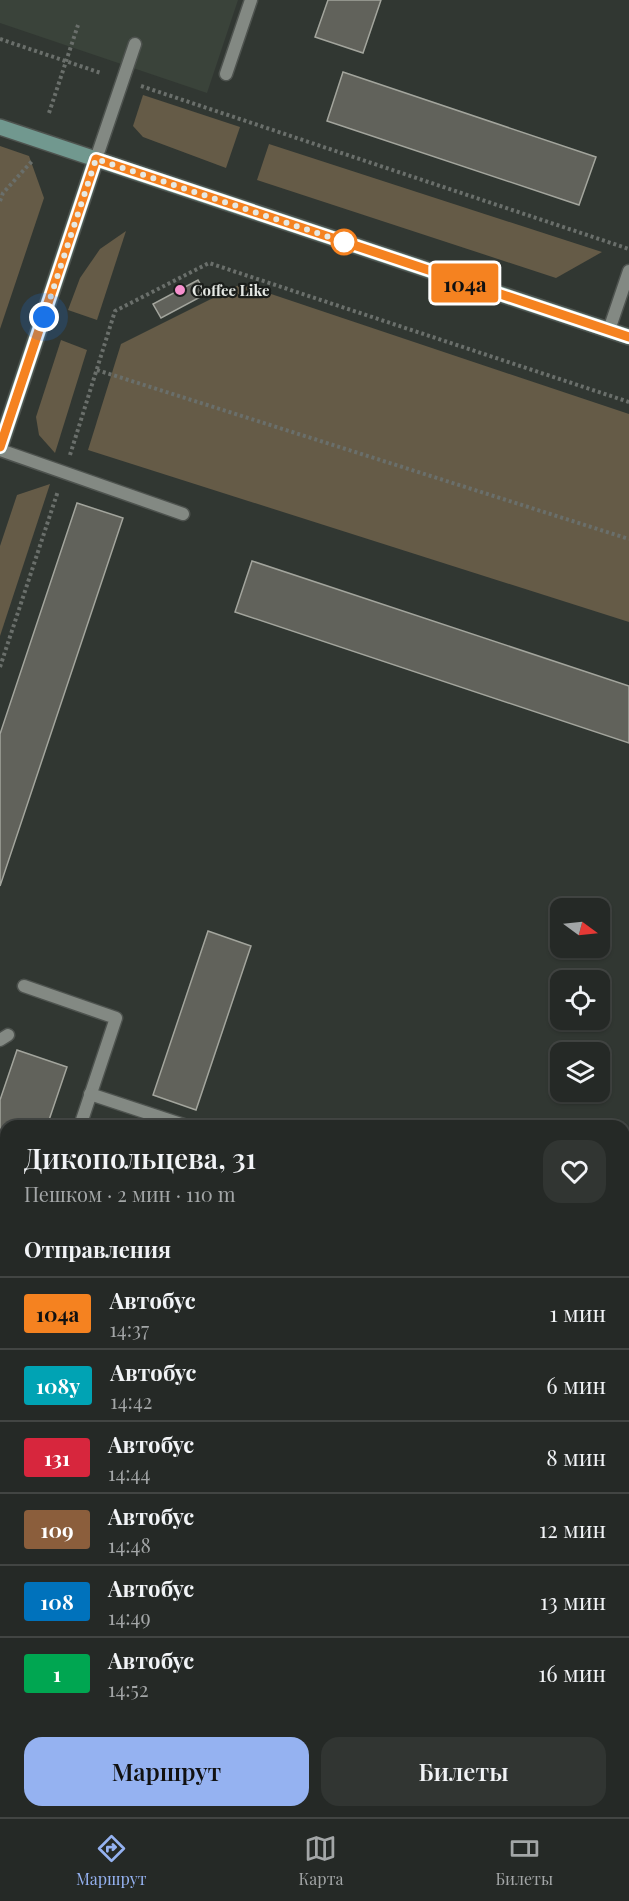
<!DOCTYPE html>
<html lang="ru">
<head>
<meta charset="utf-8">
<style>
  body { margin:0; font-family:"Playfair Display",serif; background:#313532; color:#f1f3f6; height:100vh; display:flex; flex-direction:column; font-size:22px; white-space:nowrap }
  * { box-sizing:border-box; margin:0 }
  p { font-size:20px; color:#a3a6a7 }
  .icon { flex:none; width:33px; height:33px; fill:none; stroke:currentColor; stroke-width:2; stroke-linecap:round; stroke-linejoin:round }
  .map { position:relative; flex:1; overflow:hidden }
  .drawer { position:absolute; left:0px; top:1120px; width:630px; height:698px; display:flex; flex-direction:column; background:#252926; border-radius:18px 18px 0 0; box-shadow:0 2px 4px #0004,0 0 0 2px #424543 }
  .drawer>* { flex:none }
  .badge { padding:0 12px; border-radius:4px; font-size:21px; line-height:39px }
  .needle { width:39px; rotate:105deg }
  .buttons { position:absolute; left:550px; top:898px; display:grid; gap:12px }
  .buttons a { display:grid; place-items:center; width:60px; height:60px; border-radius:12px; background:#252926; box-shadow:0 2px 4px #0004,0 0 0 2px #424543; font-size:30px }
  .you { position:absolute; width:30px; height:30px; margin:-15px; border:4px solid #fff; border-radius:50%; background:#1a73e8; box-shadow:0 0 0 9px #1a73e833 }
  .map>.badge { position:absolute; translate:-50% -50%; box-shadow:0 0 0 3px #fff }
  h2 { padding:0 24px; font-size:22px; line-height:54px }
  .round { display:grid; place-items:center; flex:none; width:63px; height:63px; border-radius:18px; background:#313532 }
  .overview { display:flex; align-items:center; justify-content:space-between; height:102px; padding:0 24px }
  h1 { font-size:28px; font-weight:600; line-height:45px }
  .action { display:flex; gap:12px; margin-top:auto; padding:12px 24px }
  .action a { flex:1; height:69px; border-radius:18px; background:#95b2f1; color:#111; font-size:24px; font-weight:600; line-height:69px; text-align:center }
  .action a+a { background:#313532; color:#f1f3f6 }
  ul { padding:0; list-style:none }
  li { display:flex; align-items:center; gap:18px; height:72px; padding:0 24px; border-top:2px solid #424543 }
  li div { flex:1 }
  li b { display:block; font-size:22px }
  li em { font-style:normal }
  li .badge { min-width:66px; font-weight:700; text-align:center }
  .dock { display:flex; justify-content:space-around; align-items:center; height:84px; border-top:2px solid #424543; background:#252926; font-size:16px; color:#a3a6a7 }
  .dock a { display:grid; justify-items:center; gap:3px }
  .dock .on { color:#95b2f1 }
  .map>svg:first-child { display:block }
  .built { fill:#3a433a }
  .green { fill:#655b47 }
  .building { fill:#61625b; stroke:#a3a59d; stroke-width:1.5 }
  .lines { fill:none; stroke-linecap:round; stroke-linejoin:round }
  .lane-casing { stroke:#4e534f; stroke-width:15 }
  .secondary-casing { stroke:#4e534f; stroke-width:18 }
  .path { stroke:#6a6f6b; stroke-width:4; stroke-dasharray:3 3; stroke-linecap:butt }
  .lane { stroke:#838983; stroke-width:12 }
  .secondary { stroke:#71988f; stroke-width:15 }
  .line-casing { stroke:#fff; stroke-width:14 }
  .line { stroke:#f58220; stroke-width:9 }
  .walk { stroke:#e5e9e5; stroke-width:6; stroke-dasharray:0 10.8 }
  .stop-dot { fill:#fff; stroke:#f58220; stroke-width:3 }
  .poi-dot { fill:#f790ce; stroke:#1b1e1b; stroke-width:2 }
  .labels { text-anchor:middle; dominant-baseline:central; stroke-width:4.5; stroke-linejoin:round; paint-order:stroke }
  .poi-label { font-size:15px; font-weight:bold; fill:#e5e9e5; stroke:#1b1e1b; text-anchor:start }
</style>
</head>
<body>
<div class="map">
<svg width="629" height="1817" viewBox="0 0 629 1817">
  <rect width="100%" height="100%" fill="#313732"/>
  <g class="built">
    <polygon points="0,0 238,0 207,93 0,23"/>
    <polygon points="629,1334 629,1817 467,1817 469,1812 624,1812 624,1349"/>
  </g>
  <g class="green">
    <polygon points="143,95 240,127 226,168 143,137 133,126"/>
    <polygon points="269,144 602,252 556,278 257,180"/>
    <polygon points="0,146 29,156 44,198 0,329"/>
    <polygon points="126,231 97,320 68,310 80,278 100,249"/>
    <polygon points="241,284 629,414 629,622 88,450 121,344"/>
    <polygon points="61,340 87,350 55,453 39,435 36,417"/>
    <polygon points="50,484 0,636 0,546 17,495"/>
    <polygon points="624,1804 629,1805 629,1817 548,1817 556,1812 624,1812"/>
  </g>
  <g class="building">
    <polygon points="328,0 381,0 363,53 315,37"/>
    <polygon points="343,72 596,157 579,205 327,121"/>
    <polygon points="198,280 206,294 161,318 153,304"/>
    <polygon points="77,503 123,518 0,886 0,734"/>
    <polygon points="252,561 629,686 629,743 235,612"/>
    <polygon points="208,931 251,946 196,1110 153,1095"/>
    <polygon points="17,1050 67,1067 47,1126 6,1126 6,1250 0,1268 0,1100"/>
    <polygon points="259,1812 313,1812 312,1817 257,1817"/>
  </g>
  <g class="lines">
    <defs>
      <g id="lane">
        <polyline points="226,74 251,0"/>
        <polyline points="96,159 135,44"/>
        <polyline points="609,330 629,271"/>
        <polyline points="0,450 183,514"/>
        <polyline points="24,986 116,1018 80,1126"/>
        <polyline points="0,1040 8,1035"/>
        <polyline points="90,1094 187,1126"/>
        <polyline points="0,1365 6,1347"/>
        <polyline points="0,1529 6,1531"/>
      </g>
      <g id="secondary">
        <polyline points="0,127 629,337"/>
        <polyline points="0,447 96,159"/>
      </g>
    </defs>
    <use href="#lane" class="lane-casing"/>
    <use href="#secondary" class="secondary-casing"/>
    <g class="path">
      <polyline points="0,39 101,73"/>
      <polyline points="141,86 629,249"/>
      <polyline points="49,113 78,25"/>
      <polyline points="0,201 3,193 33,160"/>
      <polyline points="97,370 629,539"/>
      <polyline points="70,455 115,311 209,263 629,402"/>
      <polyline points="0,667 58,491"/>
      <polyline points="624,1297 629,1283"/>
      <polyline points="624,1551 629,1550"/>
      <polyline points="624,1708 629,1704"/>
      <polyline points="503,1817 508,1812"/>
    </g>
    <use href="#lane" class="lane"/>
    <use href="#secondary" class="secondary"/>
  </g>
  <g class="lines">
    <defs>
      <polyline id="line" points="0,447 96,159 629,337"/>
    </defs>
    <use href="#line" class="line-casing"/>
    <use href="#line" class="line"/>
    <polyline class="walk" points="44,317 96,159 344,242"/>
  </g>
  <circle class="stop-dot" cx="344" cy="242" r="12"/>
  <circle class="poi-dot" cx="180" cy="290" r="6"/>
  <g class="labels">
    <g class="poi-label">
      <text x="192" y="290">Coffee Like</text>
    </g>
  </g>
</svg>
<div class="buttons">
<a><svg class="needle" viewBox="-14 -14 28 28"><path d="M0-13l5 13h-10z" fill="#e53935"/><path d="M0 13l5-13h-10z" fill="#a3a6a7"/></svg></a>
<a><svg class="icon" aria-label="locate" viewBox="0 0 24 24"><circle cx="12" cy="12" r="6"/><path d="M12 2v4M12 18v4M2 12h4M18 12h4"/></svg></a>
<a><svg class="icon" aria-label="layers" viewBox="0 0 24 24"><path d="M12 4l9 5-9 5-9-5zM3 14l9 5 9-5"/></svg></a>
</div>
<div class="you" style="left:44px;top:317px"></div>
<b class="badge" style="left:465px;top:283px;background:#f58220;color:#111">104а</b>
<section class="drawer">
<div class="overview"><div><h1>Дикопольцева, 31</h1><p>Пешком · 2 мин · 110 m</p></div><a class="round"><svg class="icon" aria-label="heart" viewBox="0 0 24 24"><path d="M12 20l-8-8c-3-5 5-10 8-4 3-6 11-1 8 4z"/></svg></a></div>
<h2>Отправления</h2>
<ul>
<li><span class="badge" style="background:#f58220;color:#111">104а</span><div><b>Автобус</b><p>14:37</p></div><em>1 мин</em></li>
<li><span class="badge" style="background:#00a3b4;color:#fff">108у</span><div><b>Автобус</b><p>14:42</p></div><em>6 мин</em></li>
<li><span class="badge" style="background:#d7263d;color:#fff">131</span><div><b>Автобус</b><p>14:44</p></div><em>8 мин</em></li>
<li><span class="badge" style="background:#8b5e3c;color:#fff">109</span><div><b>Автобус</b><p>14:48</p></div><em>12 мин</em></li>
<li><span class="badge" style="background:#0072bc;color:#fff">108</span><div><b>Автобус</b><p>14:49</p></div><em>13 мин</em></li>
<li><span class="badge" style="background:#00a651;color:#fff">1</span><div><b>Автобус</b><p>14:52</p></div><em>16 мин</em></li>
</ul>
<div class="action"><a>Маршрут</a><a>Билеты</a></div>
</section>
</div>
<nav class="dock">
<a class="on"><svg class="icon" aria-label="directions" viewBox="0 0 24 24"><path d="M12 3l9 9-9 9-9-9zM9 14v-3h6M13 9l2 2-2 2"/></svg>Маршрут</a>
<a><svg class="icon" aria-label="map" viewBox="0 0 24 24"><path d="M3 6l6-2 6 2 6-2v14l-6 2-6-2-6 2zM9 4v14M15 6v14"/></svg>Карта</a>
<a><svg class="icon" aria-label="tickets" viewBox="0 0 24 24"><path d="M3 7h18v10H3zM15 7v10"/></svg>Билеты</a>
</nav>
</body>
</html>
